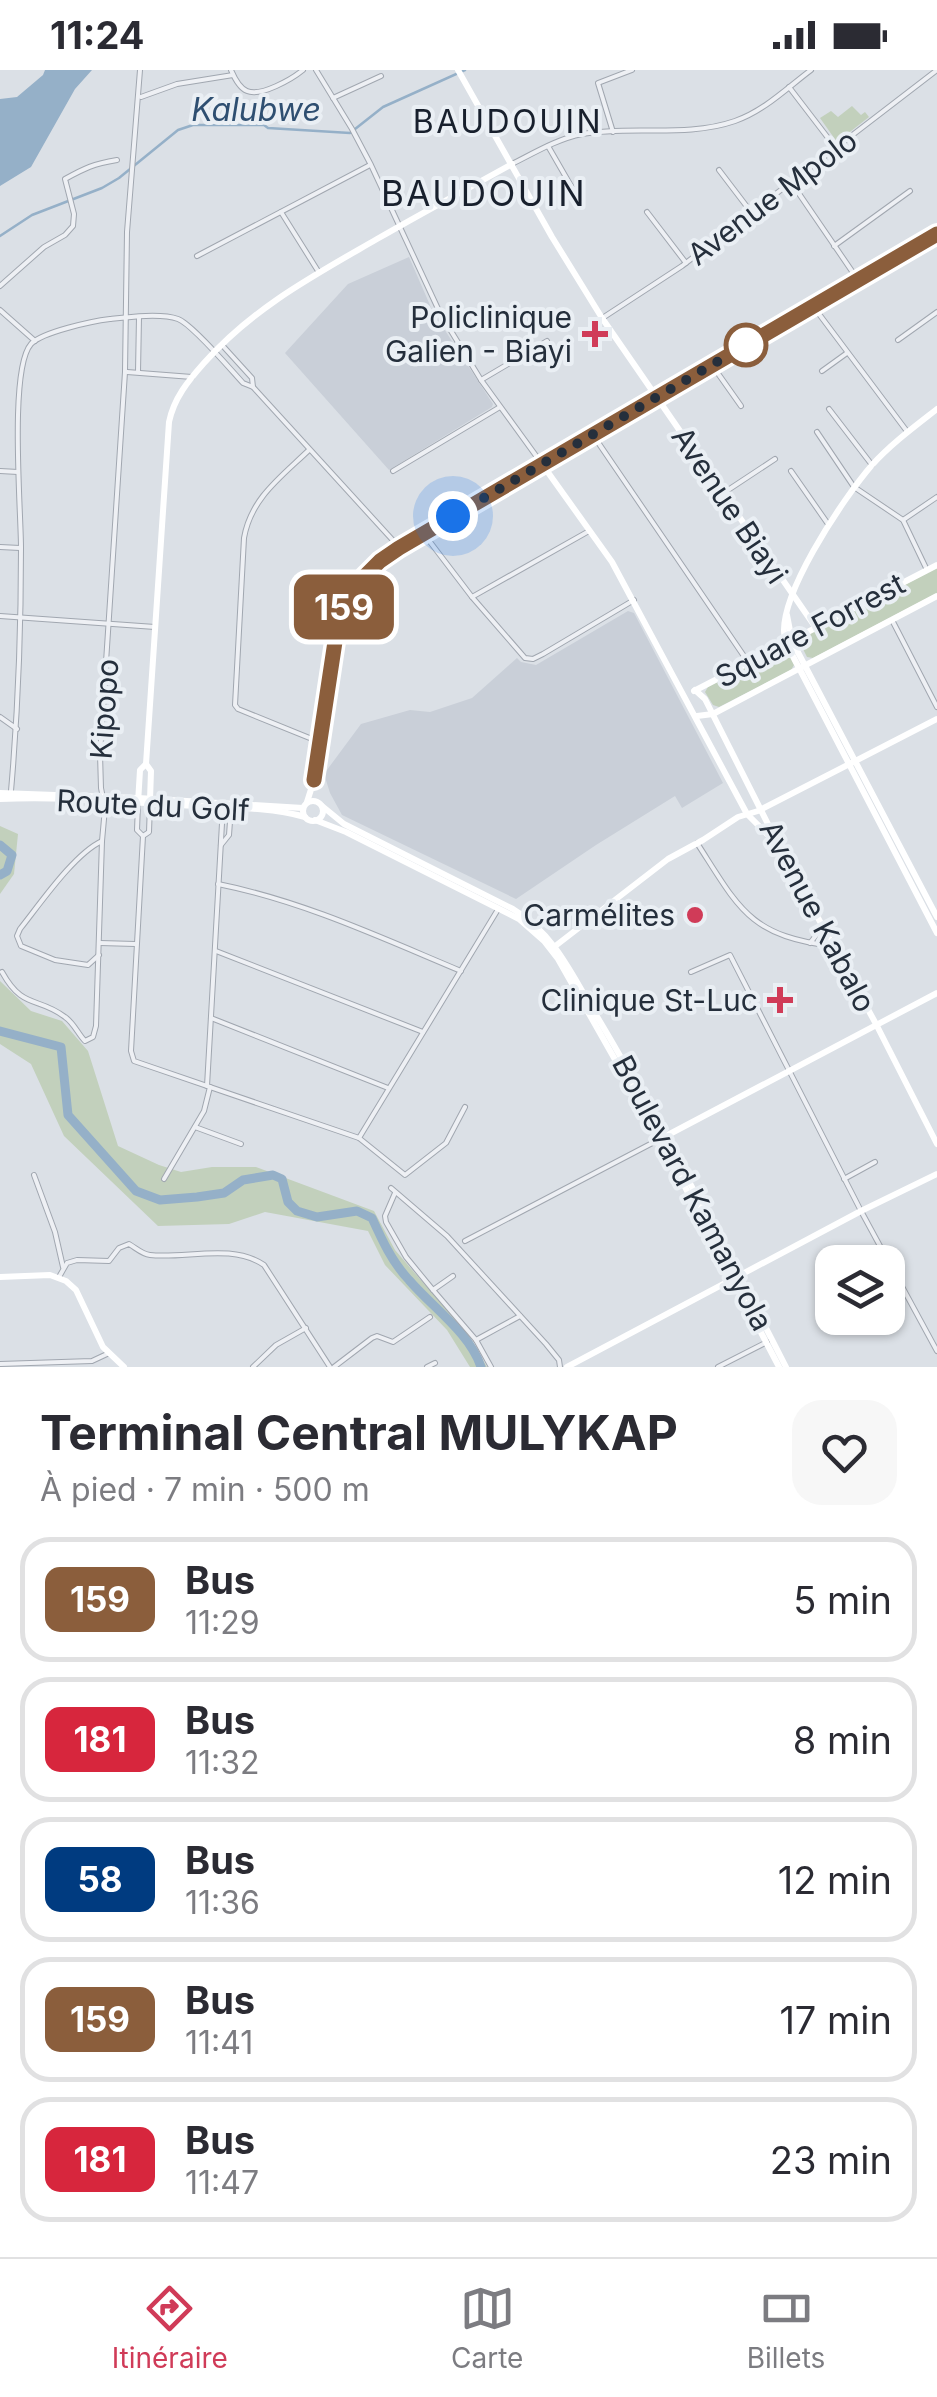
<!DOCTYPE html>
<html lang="fr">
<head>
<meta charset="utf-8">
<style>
  body { margin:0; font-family:Inter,sans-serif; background:#f7f7f7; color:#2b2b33; height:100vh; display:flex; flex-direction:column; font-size:38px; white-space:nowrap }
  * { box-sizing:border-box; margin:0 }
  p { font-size:32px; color:#7c7c81 }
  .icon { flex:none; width:55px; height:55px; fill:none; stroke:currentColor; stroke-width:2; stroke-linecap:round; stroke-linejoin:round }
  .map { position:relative; height:1297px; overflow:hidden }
  .details { display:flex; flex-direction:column; background:#fff; flex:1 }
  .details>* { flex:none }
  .badge { padding:0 20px; border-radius:15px; font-size:35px; line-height:65px }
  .tools { position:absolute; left:815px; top:1175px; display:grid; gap:20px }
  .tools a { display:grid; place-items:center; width:90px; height:90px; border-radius:20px; background:#fff; box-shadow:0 2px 8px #0004; font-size:50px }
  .you { position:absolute; width:50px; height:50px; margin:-25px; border:8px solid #fff; border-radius:50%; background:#1a73e8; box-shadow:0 0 0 15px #1a73e833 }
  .map>.badge { position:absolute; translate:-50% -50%; box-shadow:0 0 0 5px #fff }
  .round { display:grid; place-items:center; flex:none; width:105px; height:105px; border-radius:30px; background:#f7f7f7 }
  .summary { display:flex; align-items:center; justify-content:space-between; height:170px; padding:0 40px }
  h1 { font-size:48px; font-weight:700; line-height:75px }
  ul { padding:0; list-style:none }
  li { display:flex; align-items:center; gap:30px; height:125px; margin:0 20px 15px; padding:0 20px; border:5px solid #e1e1e2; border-radius:30px }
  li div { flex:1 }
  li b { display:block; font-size:38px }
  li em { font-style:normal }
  li .badge { min-width:110px; font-weight:700; text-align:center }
  .status { display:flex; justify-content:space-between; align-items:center; height:70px; padding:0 50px; background:#fff; direction:ltr }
  .status svg { height:28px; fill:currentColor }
  .menu { display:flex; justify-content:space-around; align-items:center; height:140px; border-top:2px solid #e1e1e2; background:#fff; font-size:28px; color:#7c7c81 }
  .menu a { display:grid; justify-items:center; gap:5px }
  .menu .on { color:#d03b58 }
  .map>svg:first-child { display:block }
  .built { fill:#c9cfd8 }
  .green { fill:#c2d0bc }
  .water { fill:#95b0c8 }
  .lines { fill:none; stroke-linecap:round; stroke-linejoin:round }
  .stream { stroke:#95b0c8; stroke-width:2.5 }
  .river { stroke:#95b0c8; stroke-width:9 }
  .street-casing { stroke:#a1a7b0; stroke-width:6 }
  .street { stroke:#eef0f4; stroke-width:4 }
  .secondary { stroke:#fff; stroke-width:6 }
  .line-casing { stroke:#fff; stroke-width:22 }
  .line { stroke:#8b5e3c; stroke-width:15 }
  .walk { stroke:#252f3c; stroke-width:10; stroke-dasharray:0 18 }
  .poi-dot { fill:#d03b58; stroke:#eaeff4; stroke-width:4 }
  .stop-dot { fill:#fff; stroke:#8b5e3c; stroke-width:5 }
  .labels { text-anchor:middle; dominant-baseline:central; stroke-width:8; stroke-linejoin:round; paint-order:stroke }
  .street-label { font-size:30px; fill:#252f3c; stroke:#eaeff4 }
  .poi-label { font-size:30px; fill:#252f3c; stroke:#eaeff4; text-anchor:end }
  .water-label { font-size:32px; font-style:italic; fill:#2f4f71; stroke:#eaeff4 }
  .neighbourhood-label { font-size:32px; letter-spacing:2.5px; fill:#18202d; stroke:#eaeff4 }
  .quarter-label { font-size:35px; letter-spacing:2.5px; fill:#18202d; stroke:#eaeff4 }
</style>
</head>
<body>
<div class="status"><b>11:24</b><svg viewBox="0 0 49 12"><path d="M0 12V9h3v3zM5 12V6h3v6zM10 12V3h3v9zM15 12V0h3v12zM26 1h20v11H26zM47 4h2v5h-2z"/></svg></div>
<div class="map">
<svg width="937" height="1297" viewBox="0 0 937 1297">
  <rect width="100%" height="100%" fill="#dbe0e6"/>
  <g class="built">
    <polygon points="409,187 433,242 493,334 492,337 389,400 285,283 348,214"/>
    <polygon points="628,541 634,543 723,713 682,738 675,726 596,775 516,829 342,745 330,723 324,704 361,654 410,640 430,642 472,628 517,588 521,592 536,595"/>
  </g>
  <g class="green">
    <polygon points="852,36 861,45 865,42 869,47 837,72 820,48 831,41 838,47"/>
    <polygon points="937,498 937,523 813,588 807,587 800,573 802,568"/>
    <polygon points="780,579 787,581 794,595 791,600 719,637 713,635 705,622 708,617"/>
    <polygon points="0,756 18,764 14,804 0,824"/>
    <polygon points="0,911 31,941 62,951 88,981 118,1076 159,1095 181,1102 212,1097 256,1097 374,1141 395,1180 426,1216 458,1246 487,1297 470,1297 447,1260 385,1195 368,1161 265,1142 229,1154 158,1156 64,1066 31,994 0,974"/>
  </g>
  <polygon class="water" points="45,0 92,0 75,19 31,97 0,116 0,29 17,27 43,5"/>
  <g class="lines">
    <polyline class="stream" points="0,166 32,145 102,118 119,108 178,60 193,55 264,55 268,58 350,63 383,37 465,0"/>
    <g class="river">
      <polyline points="0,775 12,785 7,801 0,805"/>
      <path d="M 0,961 L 61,977 L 68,1045 L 136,1121 L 160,1130 L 197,1127 L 224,1123 L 243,1110 L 273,1105 L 282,1109 L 288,1132 L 297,1141 L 317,1147 L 357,1141 L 372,1148 C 382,1170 392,1192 409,1210 C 432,1237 470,1263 481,1297"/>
    </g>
    <defs>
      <g id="street">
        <path d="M 231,0 C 234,7 239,18 247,21 C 261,27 292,9 303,0"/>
        <polyline points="316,0 352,59 371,95 440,243 481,310 542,394"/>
        <polyline points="789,17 835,77"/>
        <polyline points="141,27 177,14 233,5"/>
        <polyline points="333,28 381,6"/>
        <polyline points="613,62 598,13 632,0"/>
        <polyline points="548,76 578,128"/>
        <path d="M 512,94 C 534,83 557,69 582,64 C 632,55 686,68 735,51 C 764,41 787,18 811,0"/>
        <polyline points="719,100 751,142"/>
        <polyline points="791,112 858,210"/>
        <polyline points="281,142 318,201"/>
        <polyline points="647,142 686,193"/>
        <polyline points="834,176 910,121"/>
        <polyline points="197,186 370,95"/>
        <path d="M 0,216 L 44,177 L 65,165 L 73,156 L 74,144 L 65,109 C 85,98 93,94 117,90"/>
        <polyline points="813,236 906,360"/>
        <polyline points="0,240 35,271"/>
        <polyline points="604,247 682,196 937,0"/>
        <polyline points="898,270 937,242"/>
        <polyline points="222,275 252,308 253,317"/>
        <polyline points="712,295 741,336"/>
        <polyline points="822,301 847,283"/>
        <polyline points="127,302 192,307"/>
        <polyline points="138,302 139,247"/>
        <polyline points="481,310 547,271"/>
        <polyline points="829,339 872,395"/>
        <polyline points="817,362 854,417 903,450 927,500"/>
        <polyline points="593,365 748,592"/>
        <path d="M 309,380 C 281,407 251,428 244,468 L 235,635 L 238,639 L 317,671"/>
        <polyline points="0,401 18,402"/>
        <polyline points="393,401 500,337"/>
        <polyline points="791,401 828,454"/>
        <polyline points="722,424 775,389"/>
        <polyline points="903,450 937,427"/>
        <polyline points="424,464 472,527 525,588 533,589 543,584 634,530"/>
        <polyline points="0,477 20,478"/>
        <polyline points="472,527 589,461"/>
        <polyline points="0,546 155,557"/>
        <polyline points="892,550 937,637"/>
        <polyline points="0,647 17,659"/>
        <path d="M 11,721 C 18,641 21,559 21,478 C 21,440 9,299 31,274 C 42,262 93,251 110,249 C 128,247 161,243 178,249 C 192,254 231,300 243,313 L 253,317 L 399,477"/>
        <polyline points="138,734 137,760 143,766"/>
        <polyline points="150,734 149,762 143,766 131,981 134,991 359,1068 405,1105 446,1073 465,1037"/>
        <path d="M 697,773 C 739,838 749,866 832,876"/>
        <polyline points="221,775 229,765 231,738"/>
        <path d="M 218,814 C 303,831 382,868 461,901"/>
        <polyline points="100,873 135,874"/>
        <polyline points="810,873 822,858"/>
        <polyline points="216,881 423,962"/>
        <path d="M 99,885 L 88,895 L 55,890 L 21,876 L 17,866 L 20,859 C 40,834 74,784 102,771"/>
        <path d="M 2,902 C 23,940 37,926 65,947 C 74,953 78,964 85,971 L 93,967 L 96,956 L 102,771 L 105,738 L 101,718 L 100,684 L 125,302 L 127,162 L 140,0"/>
        <polyline points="691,902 730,885 861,1141 937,1281"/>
        <polyline points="211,948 388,1018"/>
        <polyline points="207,1016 223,736"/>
        <polyline points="195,1057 241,1074"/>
        <polyline points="359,1068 497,841"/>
        <polyline points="34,1105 55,1162 63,1197"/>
        <polyline points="164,1109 204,1041 210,1017"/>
        <polyline points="844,1109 875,1092"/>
        <polyline points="391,1118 447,1166 546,1274 559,1290 560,1297"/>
        <polyline points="395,1123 385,1146 386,1152 406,1187 433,1220"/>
        <polyline points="465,1171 660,1069"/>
        <polyline points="453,1206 433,1220 476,1270 491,1297"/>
        <path d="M 59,1207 L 67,1193 L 77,1190 L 109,1191 L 119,1178 L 129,1174 C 136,1178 142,1184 150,1185 C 186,1189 232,1173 264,1195 L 330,1297"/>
        <polyline points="476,1270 520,1246"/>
        <polyline points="0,1294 92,1291 107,1284"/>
        <polyline points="253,1297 276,1275 306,1258"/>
        <polyline points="334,1297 372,1268 377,1266 393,1272 430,1247"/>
        <polyline points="427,1297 435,1293"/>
        <polyline points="718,1297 767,1272"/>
      </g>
    </defs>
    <use href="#street" class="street-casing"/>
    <use href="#street" class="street"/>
    <g class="secondary">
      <polyline points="458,0 552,167 602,248 816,558"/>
      <path d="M 937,339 C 914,357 891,374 872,395 C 845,426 771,534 786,573 L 937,863"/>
      <polyline points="542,394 612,492 747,744 775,772"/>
      <polyline points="787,545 792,571 937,847"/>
      <polyline points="695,620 705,629 782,782 876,954 937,1074"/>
      <polyline points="694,621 937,495"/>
      <polyline points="697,646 713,644 937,526"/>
      <polyline points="146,694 151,701 150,730"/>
      <polyline points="0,723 138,728 303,738"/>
      <path d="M 0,729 C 60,726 121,732 180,735 C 221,738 265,736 305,747"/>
      <circle cx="313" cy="741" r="10"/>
      <polyline points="307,732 314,710 334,570 341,544 365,507 399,477 937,164"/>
      <path d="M 138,733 L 140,700 L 146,694 L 169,352 C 174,328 188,311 204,293 C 254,237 313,206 377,169 C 422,143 467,119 512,94"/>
      <path d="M 322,736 L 344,754 L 513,839 C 550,861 568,896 589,933 C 603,957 618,981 631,1006 C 685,1102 736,1199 786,1297"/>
      <polyline points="315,750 346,762 519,849 544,871 558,889 660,1069 779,1297"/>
      <polyline points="554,877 668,789 703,770 738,747 758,741 937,649"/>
      <polyline points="664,1067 937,923"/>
      <polyline points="0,1207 50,1205 66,1211 76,1220 103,1277 124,1297"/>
      <polyline points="567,1297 861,1141 937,1104"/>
    </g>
  </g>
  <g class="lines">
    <defs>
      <polyline id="line" points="314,710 338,552 344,536 365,506 380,491 399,478 937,164"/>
    </defs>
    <use href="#line" class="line-casing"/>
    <use href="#line" class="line"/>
    <polyline class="walk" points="453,446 746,275"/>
  </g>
  <g class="poi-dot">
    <path d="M590 249h10v10h10v10h-10v10h-10v-10h-10v-10h10z"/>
    <circle cx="695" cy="845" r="10"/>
    <path d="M775 915h10v10h10v10h-10v10h-10v-10h-10v-10h10z"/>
  </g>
  <circle class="stop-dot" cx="746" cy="275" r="20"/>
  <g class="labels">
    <g class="street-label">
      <text transform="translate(772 127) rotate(-37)">Avenue Mpolo</text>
      <text transform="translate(730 435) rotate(56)">Avenue Biayi</text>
      <text transform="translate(810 560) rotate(-28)">Square Forrest</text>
      <text transform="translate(104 639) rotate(-86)">Kipopo</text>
      <text transform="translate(153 735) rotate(3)">Route du Golf</text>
      <text transform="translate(818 846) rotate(62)">Avenue Kabalo</text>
      <text transform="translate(693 1123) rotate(62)">Boulevard Kamanyola</text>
    </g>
    <g class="poi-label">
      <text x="572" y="247">Policlinique<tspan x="572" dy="34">Galien - Biayi</tspan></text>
      <text x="675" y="845">Carmélites</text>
      <text x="758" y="930">Clinique St-Luc</text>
    </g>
    <g class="water-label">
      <text x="256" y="39">Kalubwe</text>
    </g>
    <g class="neighbourhood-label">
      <text x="508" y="51">BAUDOUIN</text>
    </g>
    <g class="quarter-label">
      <text x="484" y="123">BAUDOUIN</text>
    </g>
  </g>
</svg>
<div class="tools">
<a><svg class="icon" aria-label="layers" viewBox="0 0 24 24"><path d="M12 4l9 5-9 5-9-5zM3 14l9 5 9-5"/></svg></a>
</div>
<div class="you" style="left:453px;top:446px"></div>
<b class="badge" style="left:344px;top:537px;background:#8b5e3c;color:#fff">159</b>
</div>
<section class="details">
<div class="summary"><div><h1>Terminal Central MULYKAP</h1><p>À pied · 7 min · 500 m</p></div><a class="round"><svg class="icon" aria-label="heart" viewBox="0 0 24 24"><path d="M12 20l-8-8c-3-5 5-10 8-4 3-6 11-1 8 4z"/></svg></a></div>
<ul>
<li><span class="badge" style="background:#8b5e3c;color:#fff">159</span><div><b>Bus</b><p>11:29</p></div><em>5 min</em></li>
<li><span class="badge" style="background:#d7263d;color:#fff">181</span><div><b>Bus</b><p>11:32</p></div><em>8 min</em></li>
<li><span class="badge" style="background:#003b80;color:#fff">58</span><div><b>Bus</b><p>11:36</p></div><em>12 min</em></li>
<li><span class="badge" style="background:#8b5e3c;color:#fff">159</span><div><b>Bus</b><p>11:41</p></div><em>17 min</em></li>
<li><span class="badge" style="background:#d7263d;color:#fff">181</span><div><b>Bus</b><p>11:47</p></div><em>23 min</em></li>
</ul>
</section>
<nav class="menu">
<a class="on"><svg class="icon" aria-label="directions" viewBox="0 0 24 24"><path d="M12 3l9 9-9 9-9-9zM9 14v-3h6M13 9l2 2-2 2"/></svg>Itinéraire</a>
<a><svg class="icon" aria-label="map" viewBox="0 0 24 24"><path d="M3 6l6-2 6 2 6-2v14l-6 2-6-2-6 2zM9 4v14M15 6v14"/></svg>Carte</a>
<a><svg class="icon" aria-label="tickets" viewBox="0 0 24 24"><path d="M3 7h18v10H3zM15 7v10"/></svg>Billets</a>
</nav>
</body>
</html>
